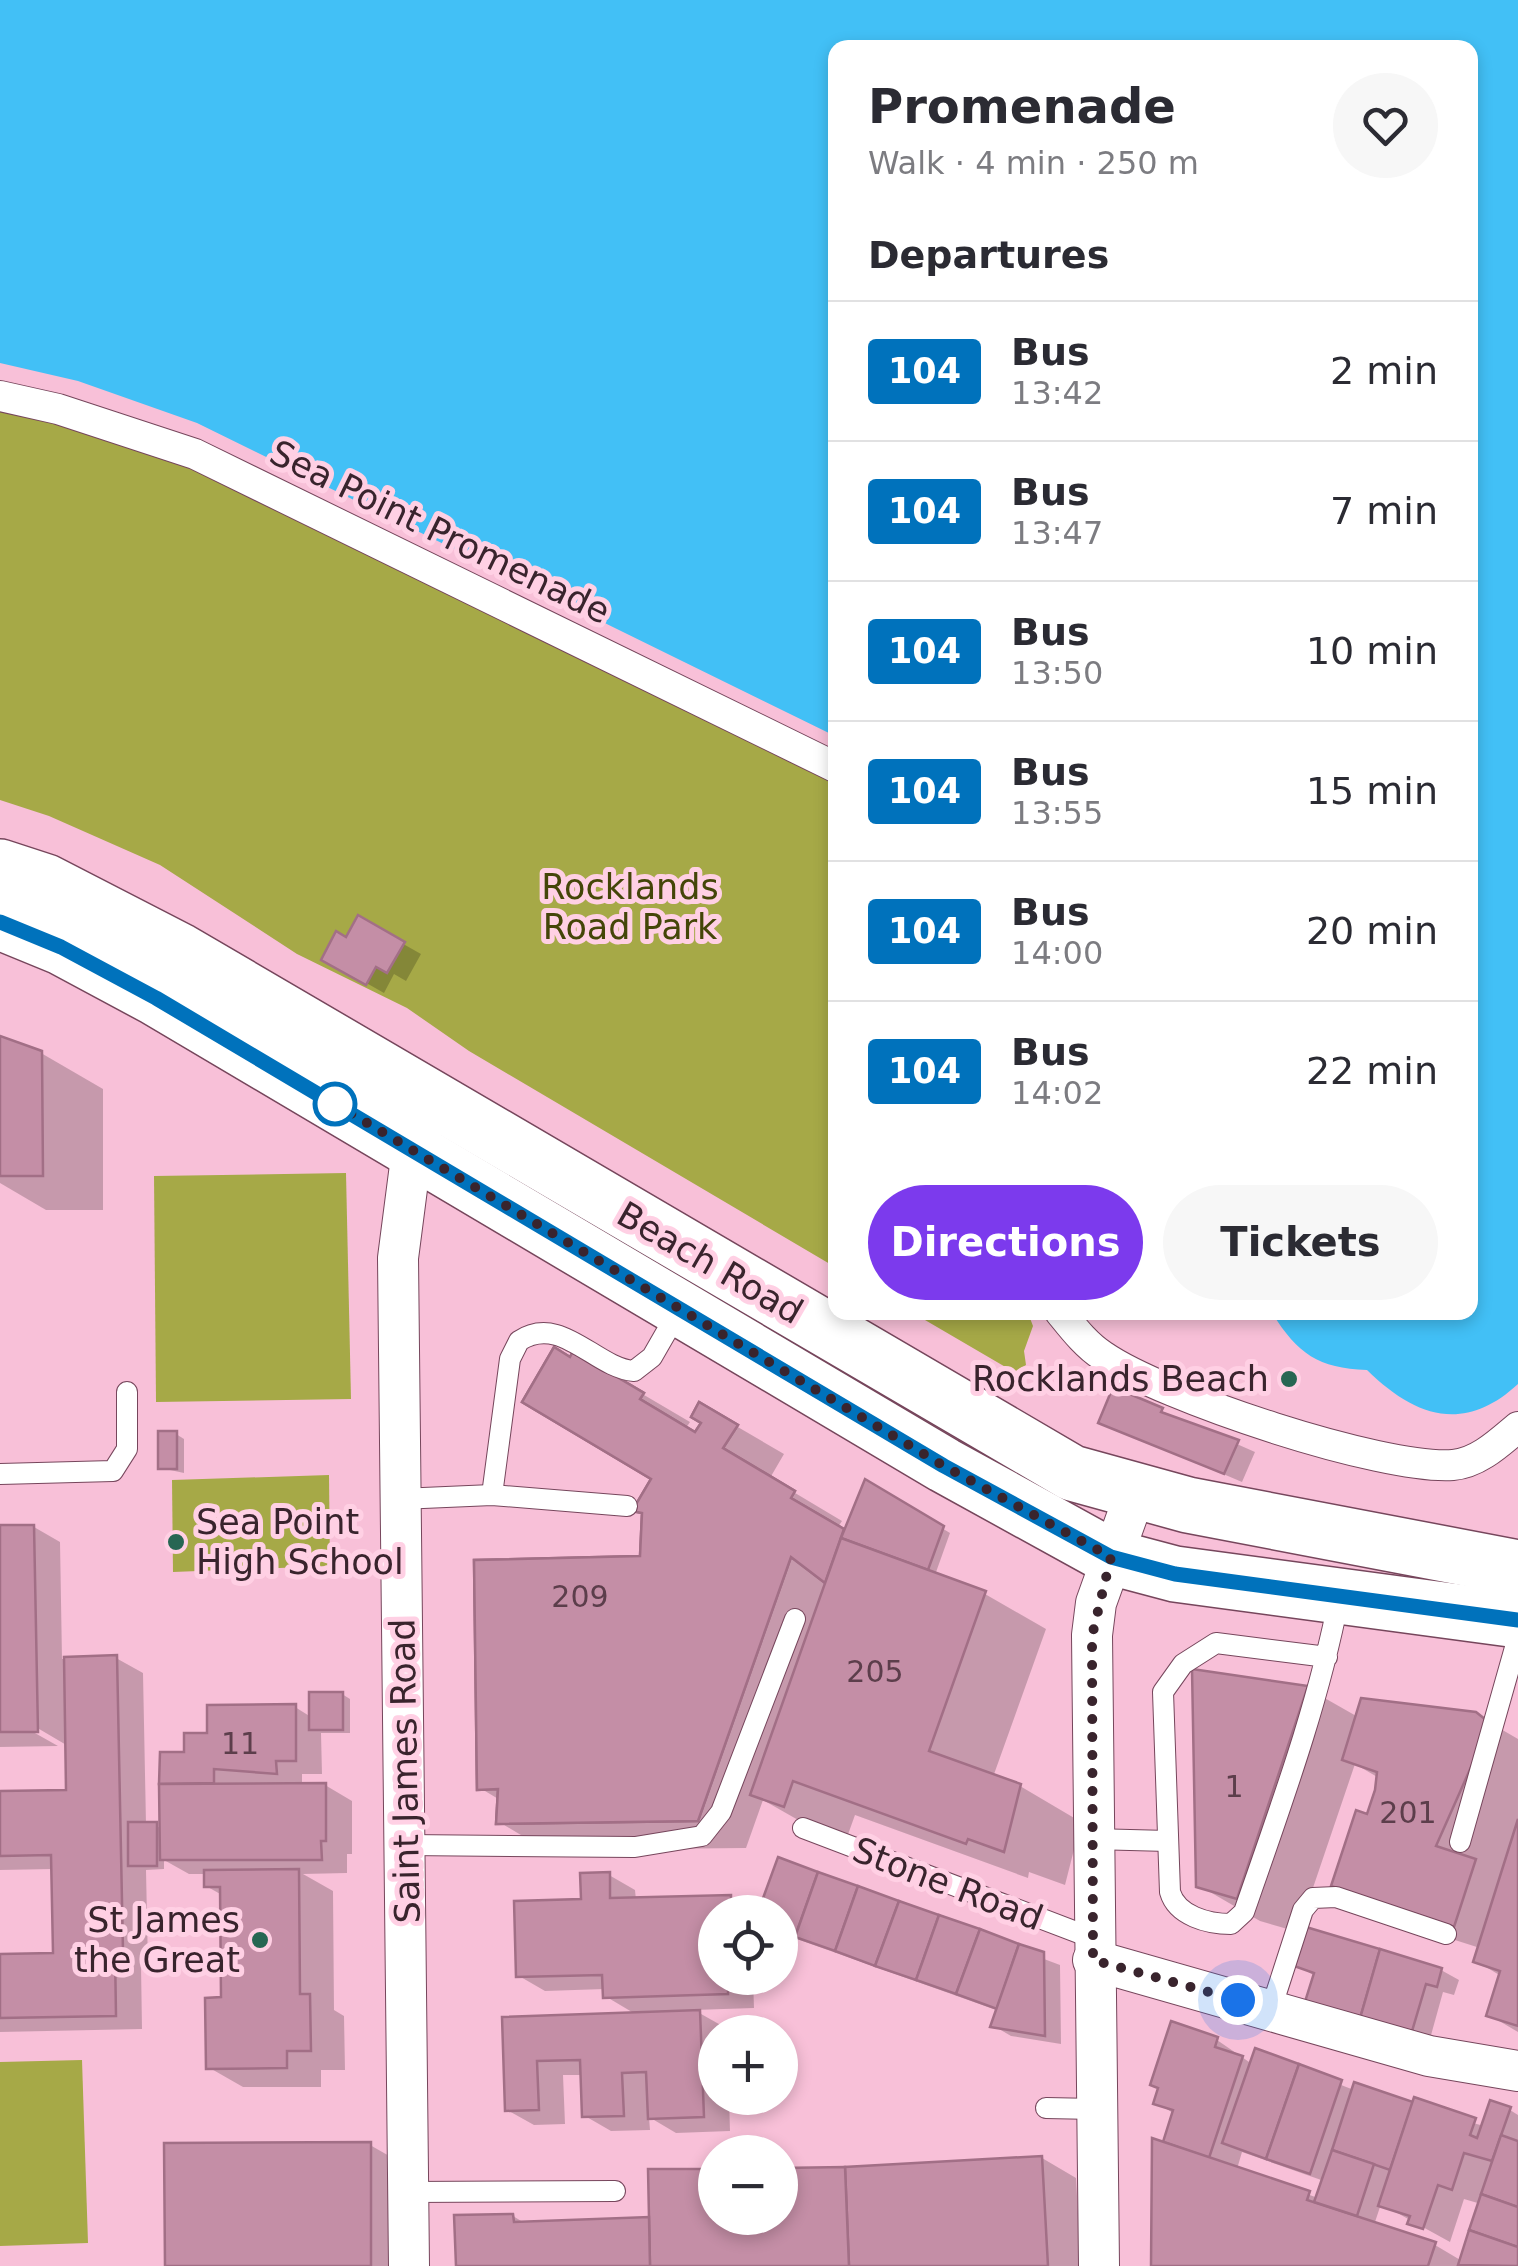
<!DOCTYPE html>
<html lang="en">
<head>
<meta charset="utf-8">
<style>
  body { margin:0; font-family:"DejaVu Sans",sans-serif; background:#f7f7f7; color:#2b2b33; height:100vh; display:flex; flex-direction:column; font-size:38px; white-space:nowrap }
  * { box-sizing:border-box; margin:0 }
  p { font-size:32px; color:#7c7c81 }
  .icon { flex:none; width:55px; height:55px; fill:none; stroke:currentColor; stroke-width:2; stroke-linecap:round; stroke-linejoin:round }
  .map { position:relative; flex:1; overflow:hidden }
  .sheet { position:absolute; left:828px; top:40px; width:650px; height:1280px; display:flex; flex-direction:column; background:#fff; border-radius:20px; box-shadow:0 5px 15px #0003 }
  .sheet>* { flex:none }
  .badge { padding:0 20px; border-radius:8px; font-size:35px; line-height:65px }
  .fabs { position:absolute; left:698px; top:1895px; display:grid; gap:20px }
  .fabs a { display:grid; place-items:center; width:100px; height:100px; border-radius:50%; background:#fff; box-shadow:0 5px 15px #0003; font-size:50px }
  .you { position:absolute; width:50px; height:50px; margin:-25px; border:8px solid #fff; border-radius:50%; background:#1a73e8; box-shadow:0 0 0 15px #1a73e833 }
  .map>.badge { position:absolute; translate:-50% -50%; box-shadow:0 0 0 5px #fff }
  h2 { padding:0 40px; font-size:38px; line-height:90px }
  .round { display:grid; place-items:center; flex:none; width:105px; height:105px; border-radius:52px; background:#f7f7f7 }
  .head { display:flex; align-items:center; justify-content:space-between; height:170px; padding:0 40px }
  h1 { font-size:48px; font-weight:700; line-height:75px }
  .cta { display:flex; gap:20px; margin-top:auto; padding:20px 40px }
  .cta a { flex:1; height:115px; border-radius:60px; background:#7c3aed; color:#fff; font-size:40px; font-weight:700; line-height:115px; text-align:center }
  .cta a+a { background:#f7f7f7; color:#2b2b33 }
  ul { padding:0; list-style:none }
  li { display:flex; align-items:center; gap:30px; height:140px; padding:0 40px; border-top:2px solid #e1e1e2 }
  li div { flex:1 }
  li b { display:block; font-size:38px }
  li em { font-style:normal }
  li .badge { min-width:110px; font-weight:700; text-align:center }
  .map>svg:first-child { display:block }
  .green { fill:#a6a947 }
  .water { fill:#42c0f6 }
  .shadow { fill:#0003; fill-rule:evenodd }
  .building { fill:#c48ea6; stroke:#a26f86; stroke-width:2.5; fill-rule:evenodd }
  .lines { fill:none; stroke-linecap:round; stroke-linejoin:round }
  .service-casing { stroke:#76465c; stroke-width:22 }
  .pedestrian-casing { stroke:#76465c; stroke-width:32 }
  .minor-casing { stroke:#76465c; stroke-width:42 }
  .primary-casing { stroke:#76465c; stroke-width:58 }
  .service { stroke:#fff; stroke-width:20 }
  .pedestrian { stroke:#fff; stroke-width:30 }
  .minor { stroke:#fff; stroke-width:40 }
  .primary { stroke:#fff; stroke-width:55 }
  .line-casing { stroke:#fff; stroke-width:22 }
  .line { stroke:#0072bc; stroke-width:15 }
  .walk { stroke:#39242d; stroke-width:10; stroke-dasharray:0 18 }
  .stop-dot { fill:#fff; stroke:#0072bc; stroke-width:5 }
  .poi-dot { fill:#276653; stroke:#ffd0e4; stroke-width:4 }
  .labels { text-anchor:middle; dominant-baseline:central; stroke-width:10; stroke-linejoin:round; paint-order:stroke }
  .number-label { font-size:30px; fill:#5c3e4b }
  .street-label { font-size:35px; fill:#39242d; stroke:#ffd0e4 }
  .park-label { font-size:35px; fill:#444508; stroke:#ffd0e4 }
  .poi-label { font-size:35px; fill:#39242d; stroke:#ffd0e4; text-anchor:end }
</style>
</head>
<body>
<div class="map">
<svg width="1518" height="2266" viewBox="0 0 1518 2266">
  <rect width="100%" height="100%" fill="#f8c0d8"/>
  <g class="green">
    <polygon points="0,411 67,425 194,470 835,779 835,1267 469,1051 407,1008 297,954 160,865 49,816 0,800"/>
    <polygon points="346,1173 351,1399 156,1402 154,1176"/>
    <polygon points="913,1313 1028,1313 1033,1326 1024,1351 1026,1365 1014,1372"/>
    <polygon points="329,1475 330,1566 173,1572 172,1480"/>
    <polygon points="82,2060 88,2243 0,2246 0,2062"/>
  </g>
  <path class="water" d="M 0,0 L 1518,0 L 1518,1384 C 1464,1434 1415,1417 1367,1370 C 1318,1368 1298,1354 1272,1313 L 1470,1312 L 1470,48 L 835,48 L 835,736 L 197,423 L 78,381 L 0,363 Z"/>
  <g class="shadow">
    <polygon points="359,919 421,954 406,981 394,974 384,993 324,959 347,940"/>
    <polygon points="0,1039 41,1053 103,1089 103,1210 46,1210 0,1183"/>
    <polygon points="622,1382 690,1422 686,1428 697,1435 704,1422 700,1405 784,1454 770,1478 842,1521 838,1527 846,1532 867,1483 950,1533 935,1575 985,1594 1046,1629 993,1777 1020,1786 1081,1822 1065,1885 1029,1872 1028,1878 855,1815 846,1840 814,1829 763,1800 746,1848 546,1850 499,1822 500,1800 480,1788 642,1559 644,1515 635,1510 654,1478"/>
    <polygon points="1164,1412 1255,1452 1242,1482 1101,1422 1158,1424"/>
    <polygon points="176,1434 184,1439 184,1473 161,1468"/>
    <polygon points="34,1527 60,1542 62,1659 116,1658 143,1673 146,1824 162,1828 162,1754 187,1754 210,1736 295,1707 311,1717 342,1694 350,1699 350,1733 321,1733 322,1774 302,1774 302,1786 325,1785 352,1801 352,1854 347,1854 347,1873 303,1874 333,1891 334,2010 344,2016 345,2070 321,2070 321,2087 243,2087 208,2067 223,2000 222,1895 206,1886 206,1874 189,1874 164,1860 164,1869 146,1870 148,1965 141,1965 142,2029 0,2032 0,1956 55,1955 54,1869 0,1870 0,1794 68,1793 68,1746 29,1723 26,1728 58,1746 0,1747 0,1528"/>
    <polygon points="1307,1688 1358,1717 1475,1714 1518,1739 1518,2032 1489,2015 1501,1976 1476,1961 1480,1948 1395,1921 1369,1817 1379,1778 1355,1764 1298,1932 1260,1921 1198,1885"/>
    <polygon points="780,1860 1060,1965 1061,2044 1011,2036 994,2026 999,2011 780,1933 780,1912 761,1912"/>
    <polygon points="609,1875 635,1890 636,1900 730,1897 757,1912 715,1912 715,1978 753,1978 754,2008 694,2010 726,2028 726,2032 715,2032 715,2098 729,2098 730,2131 676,2133 649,2117 650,2130 611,2131 585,2116 583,2075 563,2075 565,2124 534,2125 507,2110 504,2019 637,2015 605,1996 605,1989 545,1991 519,1976"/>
    <polygon points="1297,1965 1441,1970 1459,1980 1454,1995 1443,1992 1428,2046"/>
    <path d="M 1173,2024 L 1217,2040 L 1252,2064 L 1256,2052 L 1354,2090 L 1484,2126 L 1510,2110 L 1518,2115 L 1518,2266 L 1154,2266 L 1165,2145 L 1175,2114 L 1156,2103 ZM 1242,2152 L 1324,2181 L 1318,2198 L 1237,2169 ZM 1464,2199 L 1481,2204 L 1462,2261 L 1435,2245 L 1374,2225 L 1381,2204 L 1450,2242 Z"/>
    <polygon points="370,2145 405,2165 405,2266 167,2266"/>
    <polygon points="1042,2158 1076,2178 1081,2266 458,2266 513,2216 526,2224 648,2220 715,2171 715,2218 780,2218 780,2170"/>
  </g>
  <g class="building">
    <polygon points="358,915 405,942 387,973 376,967 366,985 321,960 336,931 346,937"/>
    <polygon points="0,1036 42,1051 43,1176 0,1176"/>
    <path d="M 554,1347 L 570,1357 L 573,1351 L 644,1393 L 640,1399 L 695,1432 L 701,1423 L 691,1417 L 699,1402 L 738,1425 L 723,1448 L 795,1491 L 791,1498 L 844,1529 L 825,1583 L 791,1557 L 698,1821 L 496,1824 L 498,1789 L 477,1790 L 474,1560 L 640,1556 L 642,1513 L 632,1511 L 651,1479 L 522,1402 ZM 692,1506 L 762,1549 L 753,1568 L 741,1565 L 727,1609 L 685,1610 L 687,1547 L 676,1547 L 680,1528 Z"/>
    <polygon points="554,1347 570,1357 573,1351 644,1393 640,1399 695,1432 701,1423 691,1417 699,1402 738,1425 723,1448 795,1491 791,1498 844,1529 825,1583 791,1557 698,1821 496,1824 498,1789 477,1790 474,1560 640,1556 642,1513 632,1511 651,1479 522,1402"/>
    <polygon points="1113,1387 1163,1408 1161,1412 1239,1440 1224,1474 1098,1423"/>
    <rect x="158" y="1431" width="19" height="38"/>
    <polygon points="865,1479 944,1526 928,1570 841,1538"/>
    <polygon points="0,1525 34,1525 38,1732 0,1732"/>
    <polygon points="841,1538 986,1591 929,1751 1021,1784 1004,1852 968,1839 966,1844 793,1781 784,1807 750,1795"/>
    <polygon points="117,1655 123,1951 115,1951 116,2016 0,2018 0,1954 53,1953 51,1855 0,1856 0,1791 66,1790 64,1657"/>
    <polygon points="1192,1669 1308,1686 1237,1899 1196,1887"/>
    <rect x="309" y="1692" width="34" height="38"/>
    <polygon points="1361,1698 1476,1712 1486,1720 1487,1731 1436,1846 1476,1859 1454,1927 1331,1886 1356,1810 1367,1814 1375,1790 1377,1772 1342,1760"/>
    <polygon points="296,1704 296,1761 276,1761 277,1774 214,1769 214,1783 159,1784 160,1752 184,1752 184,1733 207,1733 207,1705"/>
    <polygon points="326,1783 326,1841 321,1841 322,1860 160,1860 159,1784"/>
    <polygon points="1518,1819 1518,2026 1486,2016 1500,1971 1473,1962"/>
    <rect x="128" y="1822" width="29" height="44"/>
    <polygon points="778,1857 818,1872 795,1937 780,1931 780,1912 758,1912"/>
    <polygon points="299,1869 300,1994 310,1994 311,2051 287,2051 287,2068 206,2069 205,1998 221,1997 220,1887 204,1887 204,1870"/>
    <polygon points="610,1872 610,1898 731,1895 731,1912 715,1912 715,1978 728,1978 728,1994 603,1998 602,1975 516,1977 514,1901 581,1899 580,1873"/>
    <polygon points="818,1872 858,1886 835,1951 795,1937"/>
    <polygon points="858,1886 899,1901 875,1966 835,1951"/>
    <polygon points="899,1901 939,1915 916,1980 875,1966"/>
    <polygon points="939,1915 980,1929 956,1994 916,1980"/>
    <polygon points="1306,1927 1380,1949 1359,2022 1304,2005 1314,1973 1294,1966"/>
    <polygon points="980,1929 1019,1944 997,2009 956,1994"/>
    <polygon points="1019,1944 1044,1952 1045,2036 990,2027"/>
    <polygon points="1380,1949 1442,1968 1437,1987 1426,1984 1410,2038 1359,2022"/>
    <polygon points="700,2010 704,2117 648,2119 646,2072 622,2073 624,2116 582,2117 580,2060 537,2061 539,2110 505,2111 502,2017"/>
    <polygon points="1171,2021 1218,2037 1215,2047 1243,2056 1209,2158 1163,2142 1173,2110 1153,2104 1158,2088 1150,2085"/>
    <polygon points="1255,2048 1299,2064 1266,2159 1222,2143"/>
    <polygon points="1299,2064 1342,2080 1310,2174 1266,2159"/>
    <polygon points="1354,2082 1413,2102 1390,2170 1332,2150"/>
    <polygon points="1414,2097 1476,2118 1470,2135 1477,2138 1490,2100 1511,2107 1492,2161 1464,2153 1452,2190 1438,2185 1423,2229 1407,2224 1410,2216 1378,2206"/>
    <polygon points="1501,2135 1518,2141 1518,2207 1481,2194"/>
    <polygon points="1152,2138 1310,2191 1307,2200 1436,2242 1428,2266 1151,2266"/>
    <polygon points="371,2142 371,2266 165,2266 164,2143"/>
    <polygon points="1332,2150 1374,2164 1357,2216 1314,2202"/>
    <polygon points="1042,2156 1048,2266 849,2266 845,2167"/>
    <polygon points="845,2167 849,2266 650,2266 648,2169 715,2169 715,2218 780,2218 780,2168"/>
    <polygon points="1481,2194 1518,2207 1518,2247 1469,2230"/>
    <polygon points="513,2214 514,2222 649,2217 650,2266 456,2266 454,2215"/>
    <polygon points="1469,2230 1518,2247 1518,2266 1458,2265"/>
  </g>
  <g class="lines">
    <defs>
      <g id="service">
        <polyline points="0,1474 113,1471 127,1449 127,1392"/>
        <path d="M 492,1495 L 510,1359 L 519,1341 C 561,1313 595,1368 634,1371 L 652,1357 L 679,1310"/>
        <polyline points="400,1499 492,1495 627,1506"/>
        <path d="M 1327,1657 L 1216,1643 L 1183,1664 L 1163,1692 L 1170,1892 C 1177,1916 1208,1924 1231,1924 L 1244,1912 C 1280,1808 1318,1706 1339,1598"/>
        <polyline points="803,1828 1092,1938"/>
        <polyline points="1092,1839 1168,1841"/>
        <polyline points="1460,1842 1518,1637"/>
        <polyline points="406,1845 635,1847 702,1836 721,1812 795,1619"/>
        <polyline points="1271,2009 1303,1910 1313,1898 1336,1897 1446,1934"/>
        <polyline points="1046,2108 1095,2109"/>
        <polyline points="409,2192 615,2191"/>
      </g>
      <g id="pedestrian">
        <polyline points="0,396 58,409 195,454 835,767"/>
        <path d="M 1060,1312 C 1073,1328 1086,1345 1103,1356 C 1162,1397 1382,1470 1453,1465 C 1478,1463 1499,1443 1518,1427"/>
      </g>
      <g id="minor">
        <polyline points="1093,1960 1429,2056 1518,2071"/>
        <polyline points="409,2266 398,1258 412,1150 422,1129"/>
        <polyline points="1099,2266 1092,1635 1096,1603 1135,1494"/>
      </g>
      <g id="primary">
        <polyline points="0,867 46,882 180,951 1072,1473 1188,1505 1518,1568"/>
        <polyline points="0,922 61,947 156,998 944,1465 1111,1557 1175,1574 1518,1620"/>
      </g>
    </defs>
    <use href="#service" class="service-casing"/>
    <use href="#pedestrian" class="pedestrian-casing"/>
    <use href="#minor" class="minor-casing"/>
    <use href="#primary" class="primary-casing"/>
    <use href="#service" class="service"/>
    <use href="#pedestrian" class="pedestrian"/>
    <use href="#minor" class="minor"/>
    <use href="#primary" class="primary"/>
  </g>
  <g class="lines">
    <defs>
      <polyline id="line" points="0,922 61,947 156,998 944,1466 1111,1557 1175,1574 1518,1620"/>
    </defs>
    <use href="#line" class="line-casing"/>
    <use href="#line" class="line"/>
    <polyline class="walk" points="335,1104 320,1095 944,1466 1111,1557 1092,1636 1093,1960 1238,2000"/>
  </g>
  <circle class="stop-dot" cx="335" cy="1104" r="20"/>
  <g class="poi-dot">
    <circle cx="1289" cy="1379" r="10"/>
    <circle cx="176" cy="1542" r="10"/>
    <circle cx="260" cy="1940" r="10"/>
  </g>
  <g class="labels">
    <g class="number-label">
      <text x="580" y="1596">209</text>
      <text x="875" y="1671">205</text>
      <text x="240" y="1743">11</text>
      <text x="1234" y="1786">1</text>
      <text x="1408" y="1812">201</text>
    </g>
    <g class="street-label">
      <text transform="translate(440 532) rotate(26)">Sea Point Promenade</text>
      <text transform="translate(710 1263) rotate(30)">Beach Road</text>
      <text transform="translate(405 1771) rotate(-91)">Saint James Road</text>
      <text transform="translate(948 1884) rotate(21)">Stone Road</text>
    </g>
    <g class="park-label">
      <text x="630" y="887">Rocklands<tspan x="630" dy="40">Road Park</tspan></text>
    </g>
    <g class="poi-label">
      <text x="1269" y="1379">Rocklands Beach</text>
      <text x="196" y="1522" text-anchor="start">Sea Point<tspan x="196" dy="40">High School</tspan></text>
      <text x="240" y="1920">St James<tspan x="240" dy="40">the Great</tspan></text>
    </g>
  </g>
</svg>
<div class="fabs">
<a><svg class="icon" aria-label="locate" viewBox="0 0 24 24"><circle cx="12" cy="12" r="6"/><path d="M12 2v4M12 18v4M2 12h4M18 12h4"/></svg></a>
<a>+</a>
<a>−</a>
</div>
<div class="you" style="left:1238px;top:2000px"></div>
<section class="sheet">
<div class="head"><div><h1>Promenade</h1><p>Walk · 4 min · 250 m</p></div><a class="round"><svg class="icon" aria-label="heart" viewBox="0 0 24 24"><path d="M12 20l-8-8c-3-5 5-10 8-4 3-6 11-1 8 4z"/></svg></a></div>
<h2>Departures</h2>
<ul>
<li><span class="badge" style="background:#0072bc;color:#fff">104</span><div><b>Bus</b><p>13:42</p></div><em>2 min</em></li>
<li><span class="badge" style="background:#0072bc;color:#fff">104</span><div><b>Bus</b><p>13:47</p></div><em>7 min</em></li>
<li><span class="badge" style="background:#0072bc;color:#fff">104</span><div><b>Bus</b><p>13:50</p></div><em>10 min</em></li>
<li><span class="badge" style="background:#0072bc;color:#fff">104</span><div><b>Bus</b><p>13:55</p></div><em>15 min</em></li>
<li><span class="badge" style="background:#0072bc;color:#fff">104</span><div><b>Bus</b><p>14:00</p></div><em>20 min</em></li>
<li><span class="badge" style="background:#0072bc;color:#fff">104</span><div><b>Bus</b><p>14:02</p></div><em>22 min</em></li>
</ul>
<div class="cta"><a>Directions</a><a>Tickets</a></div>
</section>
</div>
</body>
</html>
